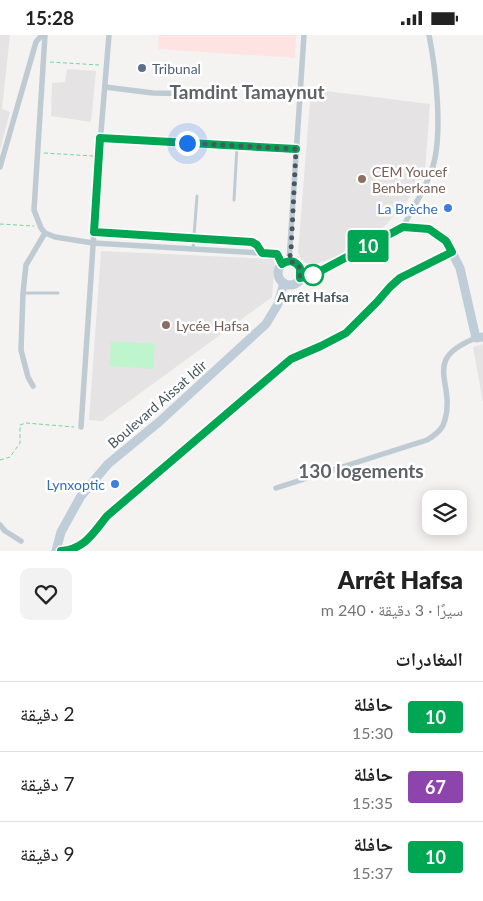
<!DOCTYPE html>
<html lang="ar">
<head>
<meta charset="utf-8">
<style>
  body { margin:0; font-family:Lato,"Noto Naskh Arabic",sans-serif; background:#f2f2f2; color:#222; direction:rtl; height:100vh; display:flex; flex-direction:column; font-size:19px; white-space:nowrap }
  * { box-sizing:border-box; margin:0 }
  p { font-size:16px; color:#767676 }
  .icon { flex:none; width:28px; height:28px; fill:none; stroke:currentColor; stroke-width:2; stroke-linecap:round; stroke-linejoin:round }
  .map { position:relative; height:516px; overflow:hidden; direction:ltr }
  .sheet { display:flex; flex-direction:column; background:#fff; flex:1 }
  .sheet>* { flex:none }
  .badge { padding:0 10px; border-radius:4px; font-size:18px; line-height:32px }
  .fabs { position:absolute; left:422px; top:455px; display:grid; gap:10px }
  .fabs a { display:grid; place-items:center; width:45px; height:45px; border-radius:10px; background:#fff; box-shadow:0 2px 12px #0003; font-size:25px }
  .you { position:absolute; width:25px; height:25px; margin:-12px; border:4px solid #fff; border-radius:50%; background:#1a73e8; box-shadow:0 0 0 8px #1a73e833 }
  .map>.badge { position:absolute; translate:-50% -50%; box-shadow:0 0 0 2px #fff }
  h2 { padding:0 20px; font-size:19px; line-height:45px }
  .round { display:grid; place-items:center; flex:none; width:52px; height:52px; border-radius:10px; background:#f2f2f2 }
  .summary { display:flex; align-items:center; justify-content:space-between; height:85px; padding:0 20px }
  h1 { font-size:24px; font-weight:800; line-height:38px }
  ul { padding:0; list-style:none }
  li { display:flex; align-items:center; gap:15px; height:70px; padding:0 20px; border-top:1px solid #e0e0e0 }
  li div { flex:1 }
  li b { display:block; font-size:19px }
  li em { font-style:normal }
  li .badge { min-width:55px; font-weight:700; text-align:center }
  .status { display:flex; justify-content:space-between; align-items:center; height:35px; padding:0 25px; background:#fff; direction:ltr }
  .status svg { height:14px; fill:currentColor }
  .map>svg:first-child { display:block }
  .education { fill:#e6e3e4 }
  .medical { fill:#fee3e3 }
  .green { fill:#bef5cd }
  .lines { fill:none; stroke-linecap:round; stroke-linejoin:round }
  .path { stroke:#71d89a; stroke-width:1; stroke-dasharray:4 2.5; stroke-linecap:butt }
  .lane { stroke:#bfcbd3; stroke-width:3 }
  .street { stroke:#bfcbd3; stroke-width:5.5 }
  .secondary { stroke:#becdd7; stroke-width:9 }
  .line-casing { stroke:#fff; stroke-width:11 }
  .line { stroke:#00a651; stroke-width:8 }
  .walk { stroke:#475862; stroke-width:5; stroke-dasharray:0 9 }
  .service-dot { fill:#5c6f8a; stroke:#fff; stroke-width:2 }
  .education-dot { fill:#8d6e63; stroke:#fff; stroke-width:2 }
  .shop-dot { fill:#3f7fe0; stroke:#fff; stroke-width:2 }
  .stop-dot { fill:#fff; stroke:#00a651; stroke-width:2.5 }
  .labels { text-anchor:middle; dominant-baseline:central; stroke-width:5; stroke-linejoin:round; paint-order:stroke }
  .service-label { font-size:14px; fill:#4e5e75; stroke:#fff; text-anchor:start }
  .education-label { font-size:14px; fill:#785e54; stroke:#fff; text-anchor:start }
  .shop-label { font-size:14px; fill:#366cbe; stroke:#fff; text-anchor:end }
  .stop-label { font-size:14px; font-weight:bold; fill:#475862; stroke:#fff }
  .street-label { font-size:14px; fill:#475862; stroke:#fff }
  .district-label { font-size:19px; font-weight:bold; fill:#5e6368; stroke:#fff }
</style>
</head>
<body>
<div class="status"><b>15:28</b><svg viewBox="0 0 49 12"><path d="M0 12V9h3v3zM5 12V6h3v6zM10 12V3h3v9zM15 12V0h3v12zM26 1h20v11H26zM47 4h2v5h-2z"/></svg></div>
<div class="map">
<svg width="483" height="516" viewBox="0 0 483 516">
  <rect width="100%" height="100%" fill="#f5f2f2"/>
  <g class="education">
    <polygon points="0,0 10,0 2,74 10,77 0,115"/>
    <polygon points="67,34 96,36 91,87 51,81 52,48 65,47"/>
    <polygon points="311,54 430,69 425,136 410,162 385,191 335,222 316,229 306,228 302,225 298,218"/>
    <polygon points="101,216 275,224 272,262 102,386 89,385"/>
    <polygon points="483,309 483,367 473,312"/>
  </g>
  <polygon class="medical" points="159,0 296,0 295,23 158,14"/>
  <polygon class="green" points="111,306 155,309 153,334 110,331"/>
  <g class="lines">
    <g class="path">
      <polyline points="50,27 99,30"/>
      <polyline points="44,118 93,121"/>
      <polyline points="0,189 34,191"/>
      <polyline points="0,425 10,422 20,408 20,390 26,388 74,392"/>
    </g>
    <g class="lane">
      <polyline points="234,165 237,111"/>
      <polyline points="95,197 253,207 257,210 262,218"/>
      <polyline points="193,214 197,161"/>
      <polyline points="23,258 58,258"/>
    </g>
    <g class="street">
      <polyline points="45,0 34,175 41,193 45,198 55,202 93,208 277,219 282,229"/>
      <polyline points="105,52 153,58 204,59"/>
      <polyline points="100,103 296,114"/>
      <polyline points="0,132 36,7 42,0"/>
      <path d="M 403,192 C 412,174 424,156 431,137 C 444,104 436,35 429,0"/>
      <polyline points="289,226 304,0"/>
      <polyline points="33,351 28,342 21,315 23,258 26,230 45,198"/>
      <polyline points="81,392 99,121 109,0"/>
      <path d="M 276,453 L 427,405 C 432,402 439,397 442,392 C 443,392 444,386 445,385 C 456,347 420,325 476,303"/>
      <polyline points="0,490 5,496 21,506"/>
      <path d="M 61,516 C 85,514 93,498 107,481 L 291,324 L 321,311 L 345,298 L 377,267 L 390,252 L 400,243 L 452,217"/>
    </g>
    <g class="secondary">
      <circle cx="290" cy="238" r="12"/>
      <polyline points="300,243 313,240 403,192 429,195 446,206 460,233 476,303 483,302"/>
      <polyline points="56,516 61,497 81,461 108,429 159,387 266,289 278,269 284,248"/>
    </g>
  </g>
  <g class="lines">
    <defs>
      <path id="line" d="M 61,516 C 85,514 93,498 107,481 L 291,324 L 321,311 L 346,298 L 377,267 L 390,252 L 400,243 L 452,217 L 446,206 L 429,194 L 403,192 L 313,240 L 300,243 L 300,233 C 296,226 289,224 282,229 L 277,219 L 262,218 L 257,210 L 252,207 L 94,197 L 100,103 L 296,114"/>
    </defs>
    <use href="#line" class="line-casing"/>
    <use href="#line" class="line"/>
    <polyline class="walk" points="187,108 296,114 291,216 289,226 296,228 300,233 300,243 313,240"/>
  </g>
  <circle class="service-dot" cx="142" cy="33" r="5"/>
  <g class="education-dot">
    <circle cx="362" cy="144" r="5"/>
    <circle cx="166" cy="290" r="5"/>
  </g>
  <g class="shop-dot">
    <circle cx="448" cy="173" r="5"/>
    <circle cx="115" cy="449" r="5"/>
  </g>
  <circle class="stop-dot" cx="313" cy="240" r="10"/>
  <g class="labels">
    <g class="service-label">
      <text x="152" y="33">Tribunal</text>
    </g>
    <g class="education-label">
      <text x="372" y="136">CEM Youcef<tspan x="372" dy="16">Benberkane</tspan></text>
      <text x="176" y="290">Lycée Hafsa</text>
    </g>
    <g class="shop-label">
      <text x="438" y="173">La Brèche</text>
      <text x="105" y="449">Lynxoptic</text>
    </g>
    <g class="stop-label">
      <text x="313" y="261">Arrêt Hafsa</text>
    </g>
    <g class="street-label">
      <text transform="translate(157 369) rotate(-41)">Boulevard Aissat Idir</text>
    </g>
    <g class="district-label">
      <text x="247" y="56">Tamdint Tamaynut</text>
      <text x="361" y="435">130 logements</text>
    </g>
  </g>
</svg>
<div class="fabs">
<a><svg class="icon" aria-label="layers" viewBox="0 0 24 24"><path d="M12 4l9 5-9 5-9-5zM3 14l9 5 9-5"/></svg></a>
</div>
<div class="you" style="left:187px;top:108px"></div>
<b class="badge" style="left:368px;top:211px;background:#00a651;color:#fff">10</b>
</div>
<section class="sheet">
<div class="summary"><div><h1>Arrêt Hafsa</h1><p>سيرًا · 3 دقيقة · 240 m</p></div><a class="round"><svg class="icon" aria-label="heart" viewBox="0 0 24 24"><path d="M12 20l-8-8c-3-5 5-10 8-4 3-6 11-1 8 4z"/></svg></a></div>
<h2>المغادرات</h2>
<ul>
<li><span class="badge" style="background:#00a651;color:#fff">10</span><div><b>حافلة</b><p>15:30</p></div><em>2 دقيقة</em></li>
<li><span class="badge" style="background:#8e44ad;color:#fff">67</span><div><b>حافلة</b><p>15:35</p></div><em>7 دقيقة</em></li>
<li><span class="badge" style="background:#00a651;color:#fff">10</span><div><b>حافلة</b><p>15:37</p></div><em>9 دقيقة</em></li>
</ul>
</section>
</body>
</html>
